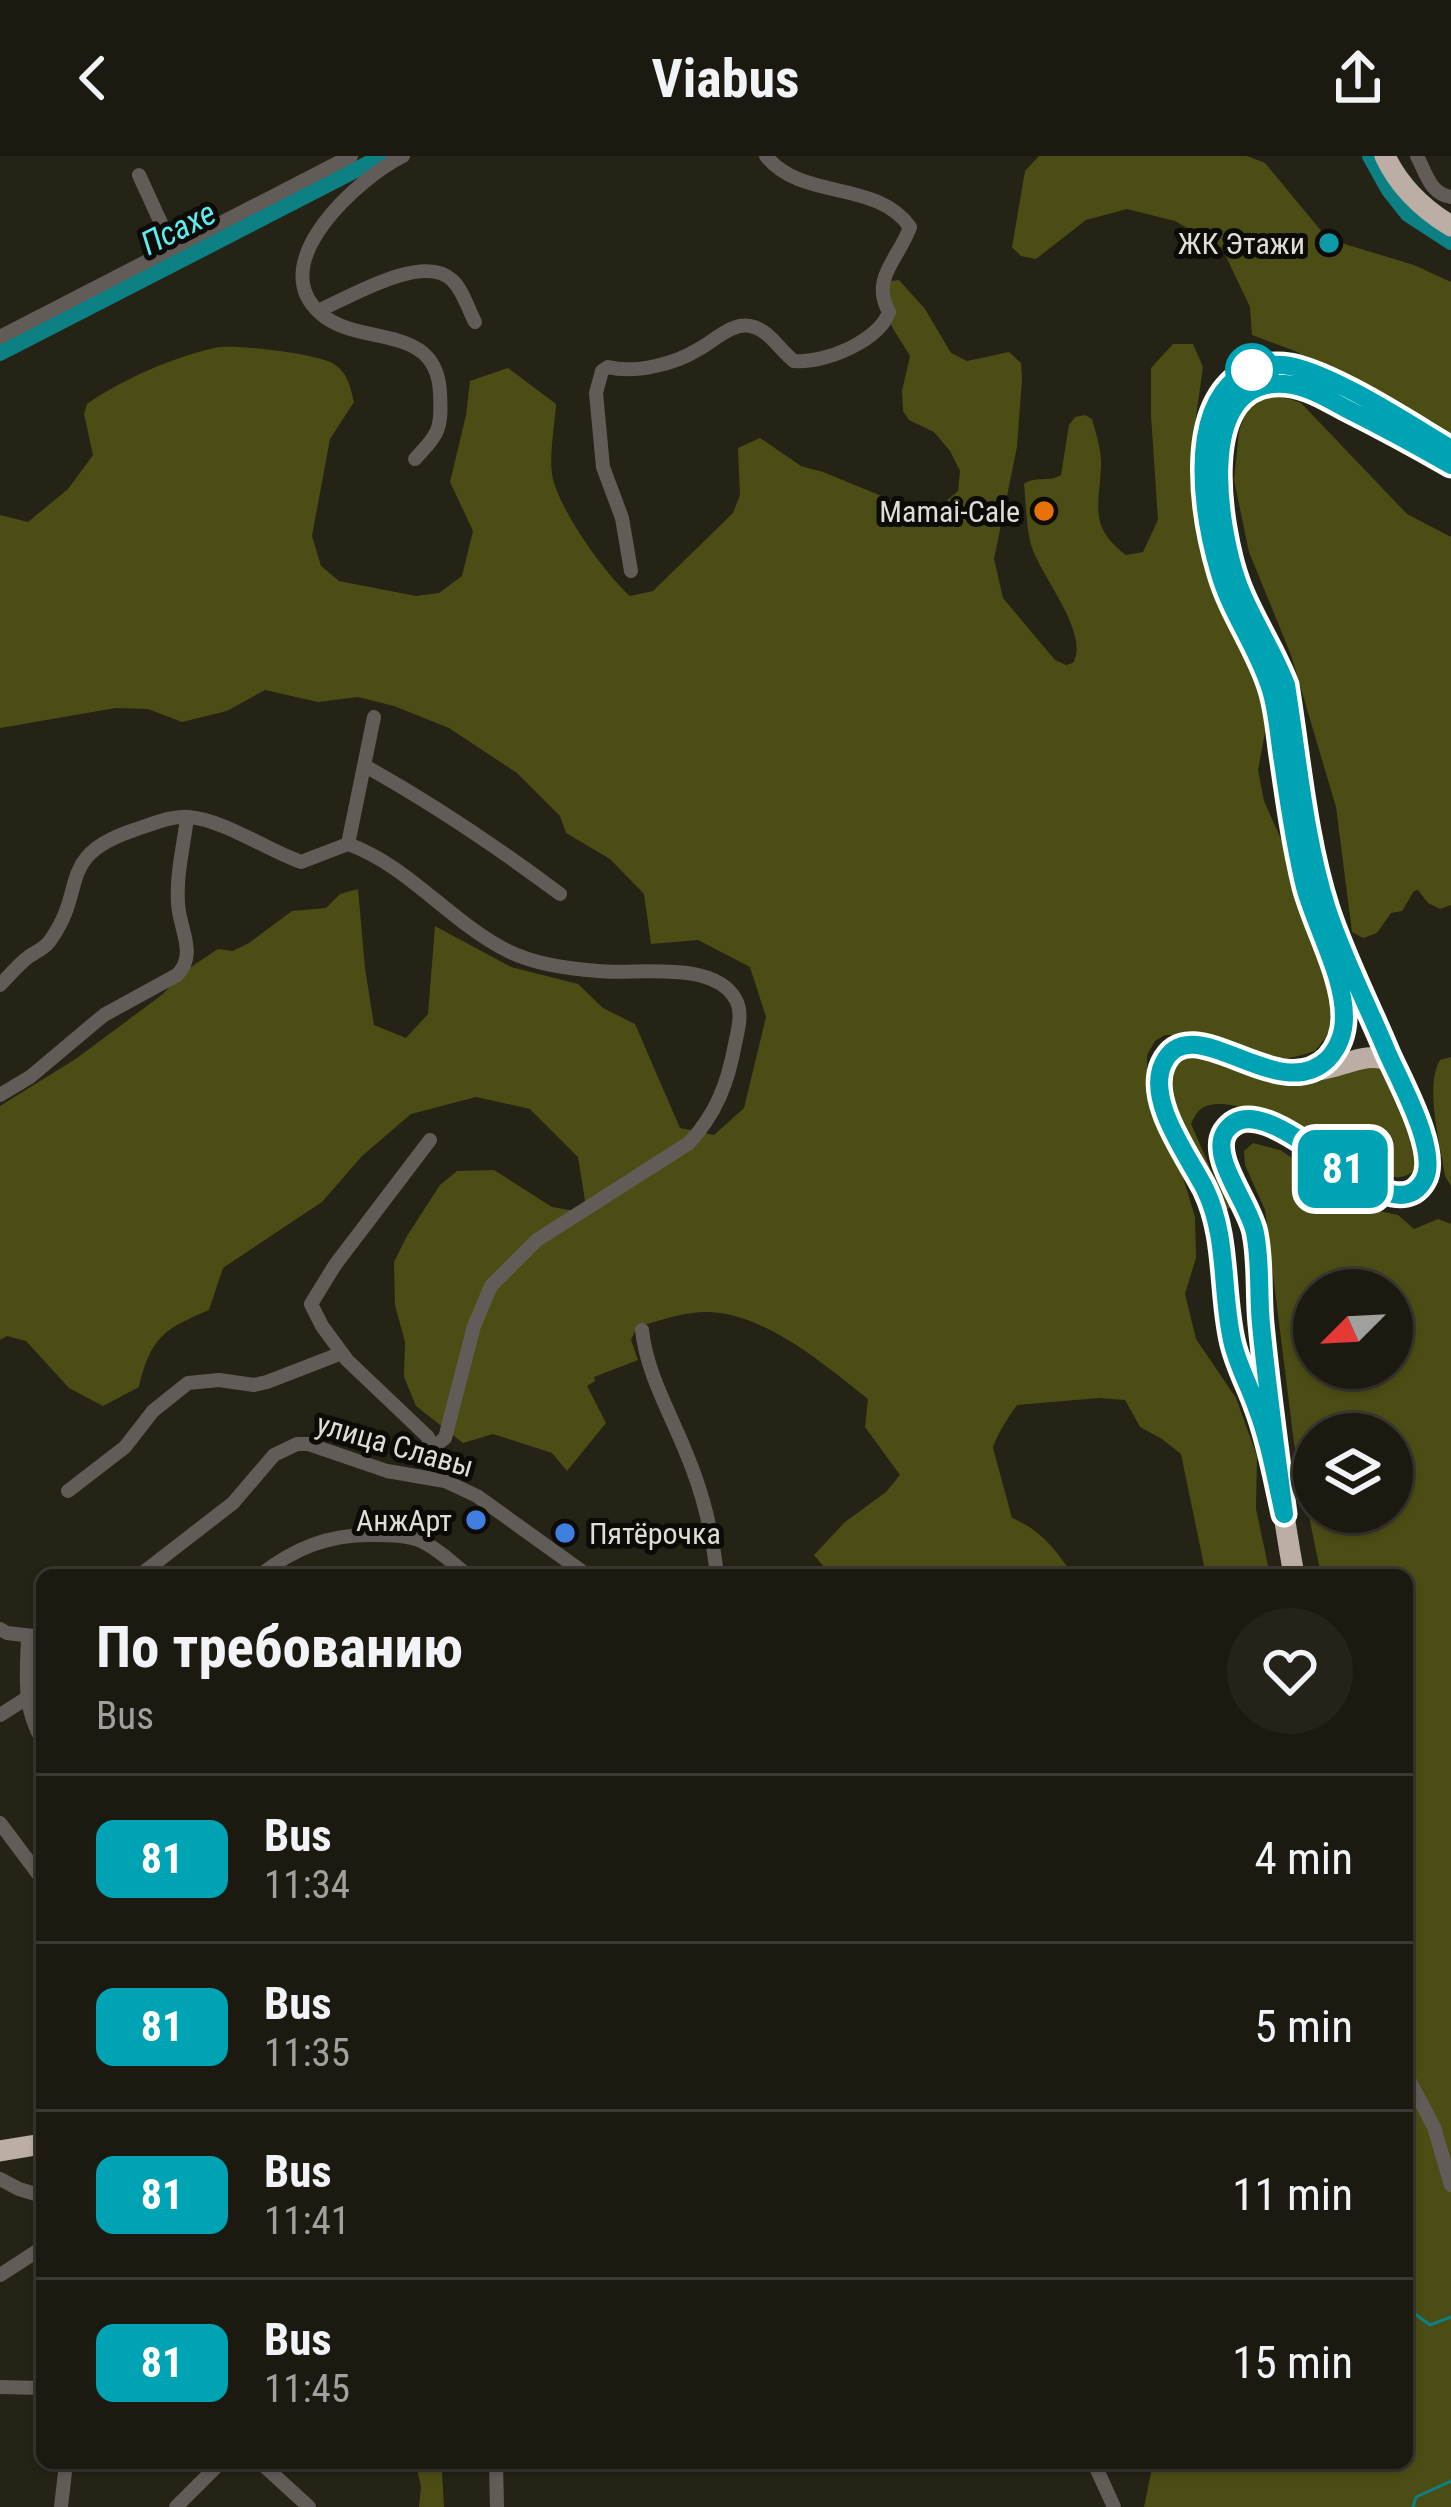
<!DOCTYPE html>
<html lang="en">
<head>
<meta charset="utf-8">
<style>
  body { margin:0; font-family:"Roboto Condensed",sans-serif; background:#252319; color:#f1f3f6; height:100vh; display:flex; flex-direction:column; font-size:45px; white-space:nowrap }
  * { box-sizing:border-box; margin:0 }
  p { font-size:39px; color:#a0a19f }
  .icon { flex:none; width:66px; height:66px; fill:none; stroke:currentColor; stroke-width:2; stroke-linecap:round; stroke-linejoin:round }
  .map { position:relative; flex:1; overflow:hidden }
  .drawer { position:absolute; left:36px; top:1413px; width:1377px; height:900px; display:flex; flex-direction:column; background:#1c1a10; border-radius:18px; box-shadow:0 3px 9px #0004,0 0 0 3px #3a3830 }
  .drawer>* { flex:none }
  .badge { padding:0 24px; border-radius:18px; font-size:42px; line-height:78px }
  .needle { width:78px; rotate:246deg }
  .controls { position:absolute; left:1293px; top:1113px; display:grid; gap:24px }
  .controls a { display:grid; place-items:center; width:120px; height:120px; border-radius:50%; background:#1c1a10; box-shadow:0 3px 9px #0004,0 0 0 3px #3a3830; font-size:60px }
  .map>.badge { position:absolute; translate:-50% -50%; box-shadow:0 0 0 6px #fff }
  .round { display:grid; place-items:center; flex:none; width:126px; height:126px; border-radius:63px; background:#252319 }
  .headline { display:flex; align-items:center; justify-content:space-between; height:204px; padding:0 60px }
  h1 { font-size:57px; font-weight:700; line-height:90px }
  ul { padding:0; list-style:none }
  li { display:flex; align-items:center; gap:36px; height:168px; padding:0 60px; border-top:3px solid #3a3830 }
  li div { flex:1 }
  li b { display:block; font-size:45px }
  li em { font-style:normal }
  li .badge { min-width:132px; font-weight:700; text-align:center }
  header { display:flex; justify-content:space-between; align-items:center; height:156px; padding:0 60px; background:#1c1a10; font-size:54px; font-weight:700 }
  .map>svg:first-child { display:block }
  .green { fill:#4c4d14; fill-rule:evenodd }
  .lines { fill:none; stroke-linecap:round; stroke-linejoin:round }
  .stream { stroke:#0c8083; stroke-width:3 }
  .river { stroke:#0c8083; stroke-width:16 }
  .minor { stroke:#625c59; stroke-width:14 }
  .highway { stroke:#bcada5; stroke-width:21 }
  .line-casing { stroke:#fff; stroke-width:27 }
  .line { stroke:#00a3b4; stroke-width:18 }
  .culture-dot { fill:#0f9aa8; stroke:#0c0b07; stroke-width:4.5 }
  .stop-dot { fill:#fff; stroke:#00a3b4; stroke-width:6 }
  .food-dot { fill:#e8710a; stroke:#0c0b07; stroke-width:4.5 }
  .shop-dot { fill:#3f7fe0; stroke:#0c0b07; stroke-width:4.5 }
  .labels { text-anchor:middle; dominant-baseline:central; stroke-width:10; stroke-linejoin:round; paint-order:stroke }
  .poi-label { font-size:30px; fill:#dfddd5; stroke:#0c0b07; text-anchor:end }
  .street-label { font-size:30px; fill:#dfddd5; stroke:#0c0b07 }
  .water-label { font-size:33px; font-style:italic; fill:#5fecf1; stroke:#0c0b07 }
</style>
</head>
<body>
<header><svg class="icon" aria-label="back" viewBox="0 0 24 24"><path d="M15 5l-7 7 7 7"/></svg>Viabus<svg class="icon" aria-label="share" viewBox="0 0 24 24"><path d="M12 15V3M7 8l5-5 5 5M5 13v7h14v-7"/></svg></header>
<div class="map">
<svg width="1451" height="2351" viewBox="0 0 1451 2351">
  <rect width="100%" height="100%" fill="#252216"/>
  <g class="green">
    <polygon points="1039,0 1247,0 1265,7 1328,83 1414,109 1451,126 1451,287 1295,195 1252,179 1250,151 1222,92 1175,65 1127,53 1086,64 1036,103 1021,100 1012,91 1025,15"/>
    <path d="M 899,124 L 925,153 L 951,197 L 967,205 L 1009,196 L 1021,207 L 1022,223 L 1017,291 L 994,403 L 1003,442 L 1055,504 L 1066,509 L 1073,507 C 1091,476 1037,417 1030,385 C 1026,367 1026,347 1024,328 C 1036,319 1049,327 1061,319 L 1069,269 L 1075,261 L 1085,259 L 1092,263 C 1096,278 1102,295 1101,311 C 1099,351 1089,371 1126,399 L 1143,396 L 1158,364 L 1151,259 L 1151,212 L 1173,188 L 1193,188 L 1203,211 L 1193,282 L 1190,330 L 1206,403 L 1219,449 L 1258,526 L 1265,552 L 1266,571 L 1258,614 L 1264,645 L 1281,683 L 1334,846 L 1335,861 L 1326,881 L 1315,895 L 1306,898 L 1286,903 L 1256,897 L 1206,879 L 1165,879 L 1155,885 L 1147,899 L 1147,931 L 1162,981 L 1182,1018 L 1195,1061 L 1196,1102 L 1185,1138 L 1196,1183 L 1236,1242 L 1257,1300 L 1256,1353 L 1270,1419 L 1206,1419 L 1181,1298 L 1162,1283 L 1140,1271 L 1125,1244 L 1099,1242 L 1017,1249 C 1009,1260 996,1280 993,1292 L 1012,1362 C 1039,1373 1056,1393 1071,1417 L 1070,1419 L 831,1419 L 814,1399 L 845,1366 L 886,1336 L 900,1319 L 865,1271 L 868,1243 C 822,1207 755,1148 693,1157 C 674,1159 655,1166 637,1171 L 631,1184 L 638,1204 L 594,1221 L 595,1225 L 587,1230 L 606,1267 L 567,1315 L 552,1297 L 493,1278 L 463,1287 L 416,1250 L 404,1221 L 405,1186 L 395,1149 L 394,1106 L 407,1080 L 440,1029 L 457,1015 L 494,1014 L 552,1051 L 587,1057 L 578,1001 L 530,953 L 476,941 L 411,958 L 362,1000 L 322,1046 L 223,1112 L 209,1154 C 164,1173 151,1181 139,1231 L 103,1250 L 69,1232 L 26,1185 L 7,1180 L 0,1184 L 0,950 L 77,902 L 163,838 L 185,815 L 218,793 L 233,795 L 249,787 L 292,755 L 326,752 L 340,738 L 358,733 L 365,812 L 374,869 L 406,882 L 428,858 L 435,770 L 511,811 L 578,828 L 603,852 L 635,868 L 680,972 L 714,979 L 744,952 L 766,861 L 750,811 L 698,784 L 651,788 L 644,738 L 610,703 L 566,677 L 560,660 L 517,617 L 449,572 L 394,550 L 358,541 L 318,546 L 265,534 L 227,555 L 182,566 L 148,553 L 116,552 L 0,572 L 0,359 L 28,366 L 68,333 L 93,299 L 84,258 L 87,248 C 123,223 171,202 214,192 C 232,187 315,198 332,207 C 348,216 350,230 354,246 L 330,283 L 312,380 L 321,410 L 339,425 L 416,440 L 439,437 L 462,420 L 473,375 L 450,326 L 466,259 L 470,225 L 508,212 L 556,248 C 555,269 548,303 553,323 C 561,356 605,418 630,440 L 653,435 L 733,357 L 740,339 L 738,292 L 760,282 L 801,310 L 823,316 L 911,352 L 935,355 L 958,335 L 960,315 L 950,295 L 934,276 L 909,264 L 903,255 L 902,235 L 910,200 C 894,172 876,157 891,125 Z"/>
    <polygon points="1281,240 1301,247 1407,358 1451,381 1451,749 1440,753 1428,747 1418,734 1414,735 1402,755 1391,757 1377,777 1363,782 1352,776 1336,651 1291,499 1249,396 1234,324 1239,275 1247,253 1261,241"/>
    <path d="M 1191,894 L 1279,921 L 1375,910 L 1384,911 L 1412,964 L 1418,1011 C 1407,1022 1400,1023 1385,1019 C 1346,999 1251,940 1210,949 C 1199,951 1195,959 1191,968 L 1212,1016 L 1231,1047 L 1230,1052 L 1223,1055 L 1168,949 L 1166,915 Z"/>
    <path d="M 1451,901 L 1451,1030 L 1445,1020 C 1441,990 1424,930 1440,904 Z"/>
    <path d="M 1253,987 L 1280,994 L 1369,1053 L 1398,1059 L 1414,1073 L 1438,1063 L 1451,1068 L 1451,2351 L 1144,2351 L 1153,2307 L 1407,2307 L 1407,1419 L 1321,1419 L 1294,1287 L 1265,1054 L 1245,1009 L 1244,995 ZM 1314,1134 L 1392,1134 L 1392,1212 L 1314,1212 ZM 1314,1278 L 1392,1278 L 1392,1356 L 1314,1356 Z"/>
    <polygon points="416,2307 445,2307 442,2315 444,2351 419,2351 421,2331"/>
  </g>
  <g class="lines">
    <g class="stream">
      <polyline points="1407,2152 1430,2169 1451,2161"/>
      <polyline points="1174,2308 1176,2307"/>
      <polyline points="1413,2351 1416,2341 1451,2325"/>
    </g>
    <g class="river">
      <polyline points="1370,0 1389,34 1408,58 1451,86"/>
      <polyline points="0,197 383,0"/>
    </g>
    <g class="minor">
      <path d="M 403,0 C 360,21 263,106 320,157 C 358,192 437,165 440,237 C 442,274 439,277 415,303"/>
      <path d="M 1417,0 C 1426,17 1430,38 1451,41"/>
      <polyline points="139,19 172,91"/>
      <path d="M 318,155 C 348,142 423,96 452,124 C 463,134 468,153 475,166"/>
      <polyline points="0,181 351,0"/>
      <path d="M 631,415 L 622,362 L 603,311 L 596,237 L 602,215 L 608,211 C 635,218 675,208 699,193 C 714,185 732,166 750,170 C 769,173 779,194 794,205 C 824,208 879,185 889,156 C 870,122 899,103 910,71 C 876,23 802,45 766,0"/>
      <path d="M 365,610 C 433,648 497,691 560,738"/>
      <path d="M 348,688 C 409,710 450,766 508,795 C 534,808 569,813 598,815 C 636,819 714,803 736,844 C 743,857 738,874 735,888 C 728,927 716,958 689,987 L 537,1084 L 491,1130 L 474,1170 L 445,1282 L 431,1293"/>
      <polyline points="348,688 374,561"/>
      <path d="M 0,829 C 9,820 17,810 27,802 C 34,796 43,794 49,786 C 89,732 54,701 134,674 C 150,669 172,659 189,661 C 224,664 267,694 301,706 L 348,688"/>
      <path d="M 0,939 L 30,921 L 104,859 L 177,819 C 198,798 179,773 178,747 C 176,718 184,689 187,661"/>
      <polyline points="430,984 335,1109 311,1148 322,1170 347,1204 428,1281 432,1301 432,1321"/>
      <path d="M 642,1174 C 647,1219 671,1258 687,1299 C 704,1340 712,1376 717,1419"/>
      <polyline points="68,1335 125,1291 153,1255 188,1227 219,1224 254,1229 267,1226 342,1197"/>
      <polyline points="140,1419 233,1347 274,1299 297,1288 308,1288 387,1315 445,1325 477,1340 587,1419"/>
      <path d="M 260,1419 C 295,1392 329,1378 374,1379 C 390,1379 406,1379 421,1385 C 438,1393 453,1407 467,1419"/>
      <polyline points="0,1473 7,1477 42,1481"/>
      <path d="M 28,1480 C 27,1519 22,1549 42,1584"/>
      <polyline points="0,1559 27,1542"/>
      <polyline points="0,1667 42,1723"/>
      <polyline points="1407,1920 1434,1971 1451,2029"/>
      <polyline points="0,2023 19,2033 42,2040"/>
      <polyline points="0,2119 42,2092"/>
      <polyline points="0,2231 42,2232"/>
      <polyline points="261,2307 309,2351"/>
      <polyline points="496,2307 497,2351"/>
      <polyline points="1094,2307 1114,2351"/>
      <polyline points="61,2351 66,2307"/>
      <polyline points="176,2351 220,2307"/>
    </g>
    <g class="highway">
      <path d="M 1385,0 C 1399,30 1423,53 1451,70"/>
      <path d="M 1276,561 C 1268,511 1237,473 1222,425 C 1203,367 1177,206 1278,209 C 1318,210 1368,246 1403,266"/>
      <path d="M 1317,914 C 1342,912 1366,894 1391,905"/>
      <path d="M 1264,1276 C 1256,1243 1237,1214 1231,1181 C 1222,1133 1227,1082 1207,1037 C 1191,1003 1147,949 1162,910 C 1187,849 1272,941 1320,909 C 1336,898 1344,881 1344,862 C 1344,824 1322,784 1310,748 C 1298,707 1291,664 1285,622"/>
      <path d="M 1294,1419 C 1280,1342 1270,1263 1262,1184 C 1259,1149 1263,1110 1255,1076 C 1248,1046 1193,981 1241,966 C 1258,960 1278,970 1292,979 C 1316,993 1415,1078 1427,1015 C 1433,984 1386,894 1372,862 C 1357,826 1339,790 1327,753 C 1304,680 1298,603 1286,529 C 1273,494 1251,463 1238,428 C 1219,376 1192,221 1285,228 C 1306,230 1327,242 1345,252 C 1381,270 1416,289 1451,309"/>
      <polyline points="0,1995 42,1988"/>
    </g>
  </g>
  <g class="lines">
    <defs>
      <path id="line" d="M 1451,293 C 1409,268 1335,219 1290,210 C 1272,207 1253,210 1238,221 C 1186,260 1204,364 1220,418 C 1232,459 1259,493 1271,534 C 1278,557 1279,582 1283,606 C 1289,648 1295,690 1305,731 C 1316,772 1344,819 1344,861 C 1344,877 1338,892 1328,903 C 1278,952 1191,848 1163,908 C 1146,945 1189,1001 1205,1033 C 1228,1080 1221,1134 1232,1184 C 1237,1208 1249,1229 1257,1252 C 1270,1286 1276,1323 1284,1358 C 1276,1295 1267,1231 1261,1168 C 1258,1138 1261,1106 1255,1077 C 1250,1049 1209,1001 1225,976 C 1266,916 1388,1089 1424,1024 C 1440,996 1399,924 1387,896 C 1367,848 1343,802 1327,753 C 1304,681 1298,603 1286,529 C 1273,494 1251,463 1238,428 C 1219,376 1192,221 1285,228 C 1307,230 1327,242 1345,252 C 1381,270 1416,289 1451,309"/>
    </defs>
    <use href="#line" class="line-casing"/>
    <use href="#line" class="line"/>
  </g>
  <circle class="culture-dot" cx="1329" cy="87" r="12"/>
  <circle class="stop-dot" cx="1252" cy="214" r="24"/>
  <circle class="food-dot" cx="1044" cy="355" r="12"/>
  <g class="shop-dot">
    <circle cx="476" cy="1364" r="12"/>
    <circle cx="565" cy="1377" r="12"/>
  </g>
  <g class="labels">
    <g class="poi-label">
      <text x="1305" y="87">ЖК Этажи</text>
      <text x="1020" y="355">Mamai-Cale</text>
      <text x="452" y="1364">АнжАрт</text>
      <text x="589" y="1377" text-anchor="start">Пятёрочка</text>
    </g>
    <g class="street-label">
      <text transform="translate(395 1289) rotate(16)">улица Славы</text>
    </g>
    <g class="water-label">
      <text transform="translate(178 72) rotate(-27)">Псахе</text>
    </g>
  </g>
</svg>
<div class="controls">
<a><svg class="needle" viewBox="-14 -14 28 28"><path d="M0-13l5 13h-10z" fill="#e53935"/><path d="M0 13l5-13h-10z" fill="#a0a19f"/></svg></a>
<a><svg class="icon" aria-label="layers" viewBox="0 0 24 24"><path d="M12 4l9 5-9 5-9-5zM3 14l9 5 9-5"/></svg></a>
</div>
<b class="badge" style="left:1343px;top:1013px;background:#00a3b4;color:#fff">81</b>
<section class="drawer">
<div class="headline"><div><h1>По требованию</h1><p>Bus</p></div><a class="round"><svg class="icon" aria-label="heart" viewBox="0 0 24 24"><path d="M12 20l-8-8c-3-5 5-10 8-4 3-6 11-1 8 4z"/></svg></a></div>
<ul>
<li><span class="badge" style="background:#00a3b4;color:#fff">81</span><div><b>Bus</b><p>11:34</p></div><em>4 min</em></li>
<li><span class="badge" style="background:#00a3b4;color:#fff">81</span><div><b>Bus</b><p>11:35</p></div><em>5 min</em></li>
<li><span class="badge" style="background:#00a3b4;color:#fff">81</span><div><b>Bus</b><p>11:41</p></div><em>11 min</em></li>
<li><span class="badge" style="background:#00a3b4;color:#fff">81</span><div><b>Bus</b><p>11:45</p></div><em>15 min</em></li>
</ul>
</section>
</div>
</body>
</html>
